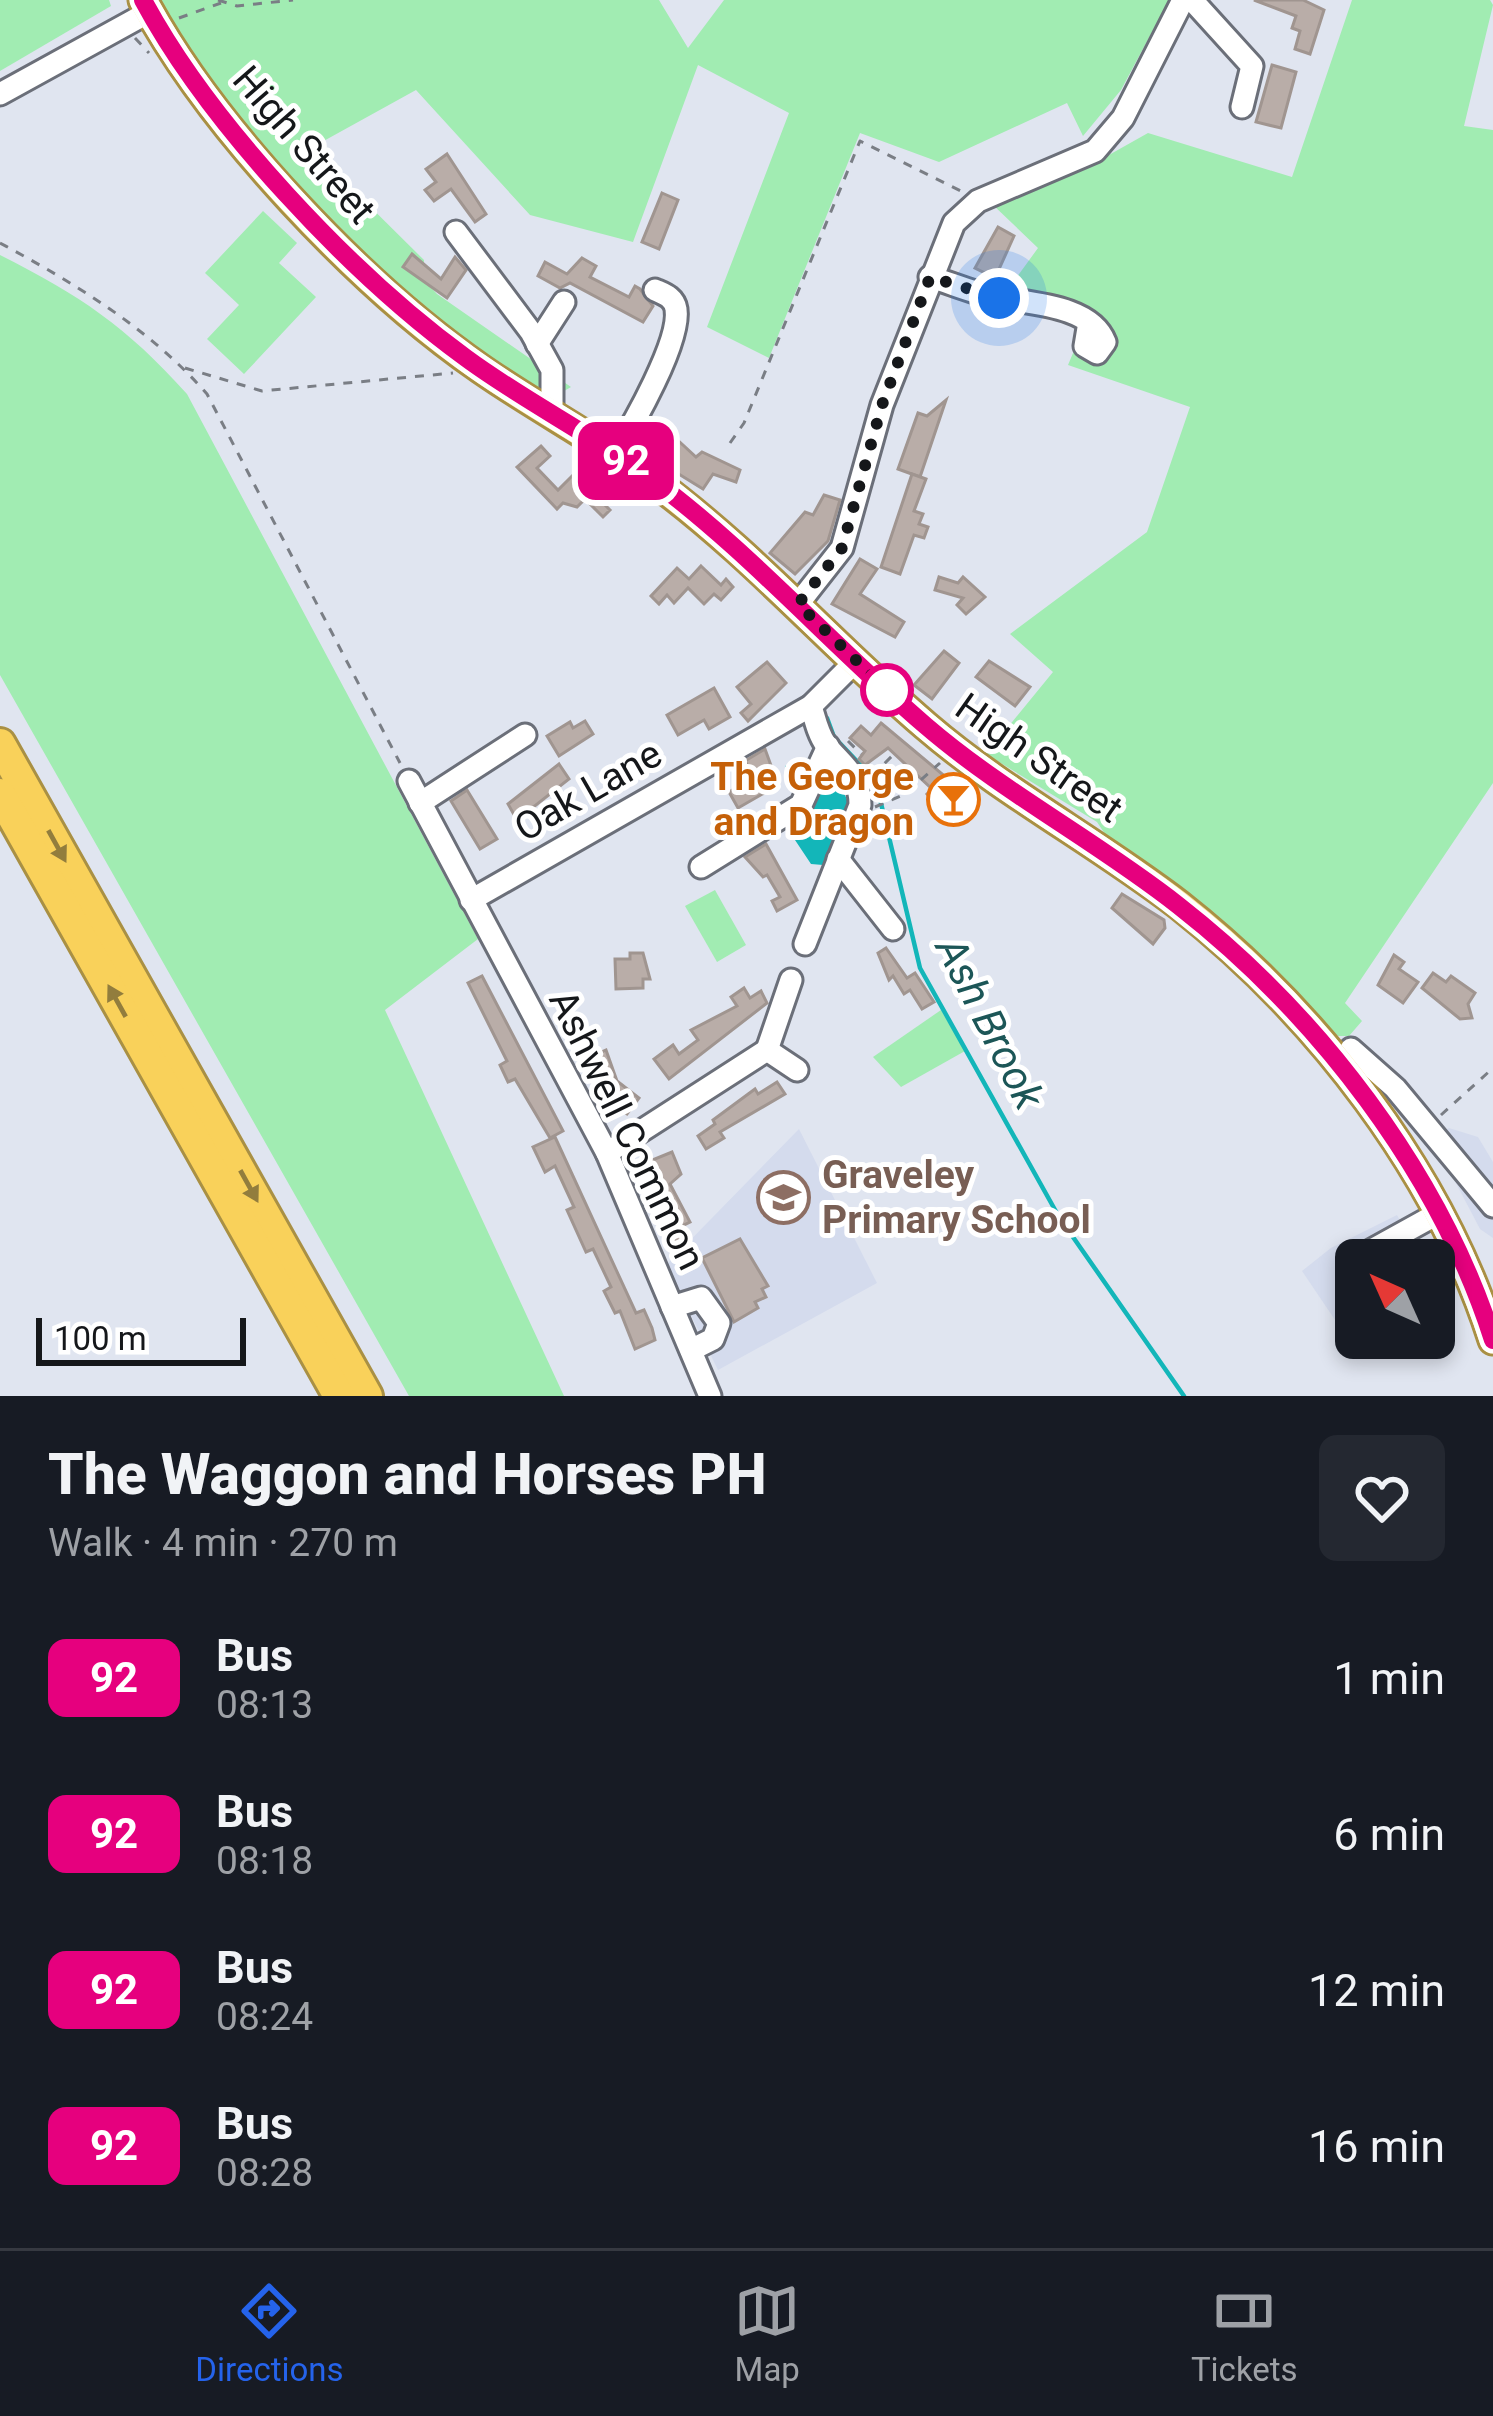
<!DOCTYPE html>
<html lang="en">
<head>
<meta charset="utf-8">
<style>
  body { margin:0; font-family:Roboto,sans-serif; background:#242831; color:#f1f3f6; height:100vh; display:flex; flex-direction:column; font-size:45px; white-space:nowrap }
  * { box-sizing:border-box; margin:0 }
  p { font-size:39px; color:#9ea1a6 }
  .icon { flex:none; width:66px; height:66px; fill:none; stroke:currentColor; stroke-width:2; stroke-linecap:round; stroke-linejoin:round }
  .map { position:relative; height:1396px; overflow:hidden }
  .side { display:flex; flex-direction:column; background:#171b24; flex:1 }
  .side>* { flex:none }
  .badge { padding:0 24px; border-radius:18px; font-size:42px; line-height:78px }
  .needle { width:78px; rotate:315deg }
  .controls { position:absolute; left:1335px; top:1239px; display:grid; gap:24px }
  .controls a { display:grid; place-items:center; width:120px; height:120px; border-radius:18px; background:#171b24; box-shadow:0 6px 18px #0003; font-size:60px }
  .scale { position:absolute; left:36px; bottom:30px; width:210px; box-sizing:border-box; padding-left:12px; border:6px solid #15171a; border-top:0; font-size:33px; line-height:42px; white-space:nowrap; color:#15171a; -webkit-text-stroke:9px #fff; paint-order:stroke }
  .you { position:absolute; width:60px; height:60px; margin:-30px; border:9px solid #fff; border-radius:50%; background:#1a73e8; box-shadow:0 0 0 18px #1a73e833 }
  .map>.badge { position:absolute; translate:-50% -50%; box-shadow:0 0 0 6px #fff }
  .round { display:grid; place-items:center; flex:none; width:126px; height:126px; border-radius:18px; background:#242831 }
  .overview { display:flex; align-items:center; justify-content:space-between; height:204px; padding:0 48px }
  h1 { font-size:57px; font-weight:800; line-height:90px }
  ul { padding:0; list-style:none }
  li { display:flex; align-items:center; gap:36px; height:156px; padding:0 48px }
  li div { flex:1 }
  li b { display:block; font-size:45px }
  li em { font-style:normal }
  li .badge { min-width:132px; font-weight:700; text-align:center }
  .menu { display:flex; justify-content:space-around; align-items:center; height:168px; border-top:3px solid #363941; background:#171b24; font-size:33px; color:#9ea1a6 }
  .menu a { display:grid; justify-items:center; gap:6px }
  .menu .selected { color:#2563eb }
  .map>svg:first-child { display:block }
  .built { fill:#d4dbed }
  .green { fill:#a1ecb2 }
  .water { fill:#13b6b9 }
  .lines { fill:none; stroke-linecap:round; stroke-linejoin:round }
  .stream { stroke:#13b6b9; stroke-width:4.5 }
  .building { fill:#b9ada8; stroke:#a09590; stroke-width:3 }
  .minor-casing { stroke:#6b6f79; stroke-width:27 }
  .major-casing { stroke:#a99044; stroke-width:33 }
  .highway-casing { stroke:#a99044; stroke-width:36 }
  .path { stroke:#7a7e85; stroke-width:3; stroke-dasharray:9 9; stroke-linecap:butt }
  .minor { stroke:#fff; stroke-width:21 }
  .major { stroke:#fbe39c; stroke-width:27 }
  .highway { stroke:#f9d15a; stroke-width:30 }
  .oneway { fill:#927d3d }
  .line-casing { stroke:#fff; stroke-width:27 }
  .line { stroke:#e6007e; stroke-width:18 }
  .walk { stroke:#15171a; stroke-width:12; stroke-dasharray:0 21.6 }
  .stop-dot { fill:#fff; stroke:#e6007e; stroke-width:6 }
  .labels { text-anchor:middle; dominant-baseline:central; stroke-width:10; stroke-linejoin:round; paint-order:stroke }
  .street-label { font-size:39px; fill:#15171a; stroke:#fff }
  .food-label { font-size:39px; font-weight:bold; fill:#c56008; stroke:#fff; text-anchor:end }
  .education-label { font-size:39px; font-weight:bold; fill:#785e54; stroke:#fff; text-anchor:start }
  .water-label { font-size:42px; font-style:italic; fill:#1c5657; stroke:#fff }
</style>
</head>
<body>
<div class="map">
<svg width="1493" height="1396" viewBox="0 0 1493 1396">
  <rect width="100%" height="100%" fill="#e0e5f0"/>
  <g class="built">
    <polygon points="1449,1128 1478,1137 1493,1162 1493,1238 1480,1229 1447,1166 1437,1136"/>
    <polygon points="799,1129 877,1283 718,1370 666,1265"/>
    <polygon points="1397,1215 1421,1260 1356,1260 1356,1338 1424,1338 1356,1351 1302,1271 1331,1248"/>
  </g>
  <g class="green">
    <polygon points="0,0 109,0 111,6 0,71"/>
    <polygon points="153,0 659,0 688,48 724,0 1169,0 1121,90 1083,136 1067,103 939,162 860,133 769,358 707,327 789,113 698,65 633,242 530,215 416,90 311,148 424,260 424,280 437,294 571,387 547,401 412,311 247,135"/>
    <polygon points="1352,0 1490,0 1493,5 1464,126 1493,130 1493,783 1345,1003 1362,1021 1349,1036 1338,1036 1172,883 1105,834 1097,822 986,754 1053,672 1010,634 1147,532 1190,407 1068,365 1084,327 1006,292 1038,248 992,204 1100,160 1148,133 1292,177"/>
    <polygon points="263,211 297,243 279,263 316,297 244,374 207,339 239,305 205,273"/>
    <path d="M 0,255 C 81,296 126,326 187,394 L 478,939 L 385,1010 L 564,1396 L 409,1396 L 0,675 Z"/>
    <polygon points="715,890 746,945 717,962 685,906"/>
    <polygon points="941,1010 965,1051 901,1087 873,1057"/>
  </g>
  <polygon class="water" points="815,756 822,768 832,767 849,804 823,865 811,864 791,834 809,805 785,766"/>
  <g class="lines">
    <polyline class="stream" points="827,718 834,737 868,773 880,799 920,968 1059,1217 1184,1396"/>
  </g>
  <g class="building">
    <polygon points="1254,0 1303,0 1324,10 1310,54 1295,49 1300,31 1292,28 1296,16"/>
    <polygon points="1272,65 1296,72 1281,128 1256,122"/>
    <polygon points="447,154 486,214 475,222 451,189 434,201 425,190 436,182 426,169"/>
    <polygon points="662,193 678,200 659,249 642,242"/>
    <polygon points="998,227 1014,236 995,278 975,268"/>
    <polygon points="412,254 441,279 455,257 466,270 447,298 403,267"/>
    <polygon points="582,258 596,266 590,277 629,297 635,286 640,289 653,306 643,322 570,283 560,288 538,276 545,262 567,274"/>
    <polygon points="946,400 920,477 898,469 918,413 927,416"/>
    <polygon points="670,433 696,457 702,452 740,470 736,482 713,474 703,489 656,460"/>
    <polygon points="541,446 550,456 537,468 558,490 574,474 610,510 603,517 585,499 577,507 563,503 557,509 517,467"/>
    <polygon points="912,474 926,479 914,511 923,514 919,524 928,527 924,538 914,535 900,574 881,567"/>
    <polygon points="824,495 840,500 828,541 795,574 770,553 805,512 813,515"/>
    <polygon points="860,559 877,569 860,594 904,622 895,637 832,604"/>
    <polygon points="701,566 721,585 726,579 733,587 721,600 714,594 704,604 688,588 674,603 667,595 659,604 651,596 677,568 689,579"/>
    <polygon points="939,577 958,583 963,577 985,597 966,614 957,605 963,598 935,590"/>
    <polygon points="944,651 959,663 932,699 914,685"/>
    <polygon points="989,661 1030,687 1015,706 976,677"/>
    <polygon points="767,662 786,683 748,721 741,713 751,704 737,687"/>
    <polygon points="714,688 730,717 709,729 704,720 678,735 667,715"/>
    <polygon points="585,721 593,734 559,756 547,736 570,722 573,728"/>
    <polygon points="881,723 978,804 965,818 952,807 946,813 927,794 932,789 888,748 865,765 859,759 865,751 850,738 861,726 871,735"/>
    <polygon points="765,749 773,771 757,776 766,792 738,808 729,792 754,777 745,761"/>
    <polygon points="559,764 569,779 517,820 508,804"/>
    <polygon points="467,790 497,839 480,849 451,801"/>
    <polygon points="766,844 797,900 777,911 772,901 780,897 767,875 763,877 745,857"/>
    <polygon points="1122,894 1164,920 1165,928 1153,944 1112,908"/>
    <polygon points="886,948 907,978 915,973 934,1002 922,1009 910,990 904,994 893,976 889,980 878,953"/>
    <polygon points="630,953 643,953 650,979 643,979 643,988 616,989 615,959 630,959"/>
    <polygon points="1394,955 1404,962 1399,969 1418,982 1403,1003 1378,985"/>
    <polygon points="1433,973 1446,982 1451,976 1475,993 1468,1004 1472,1018 1460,1019 1422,988"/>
    <polygon points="482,976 563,1131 550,1138 515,1079 508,1082 500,1065 507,1061 468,983"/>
    <polygon points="744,988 750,998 761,991 767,1003 669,1079 654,1059 673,1045 679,1054 698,1040 691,1030 737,1006 731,997"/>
    <polygon points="606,1050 617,1081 639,1098 627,1114 604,1097 588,1058"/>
    <polygon points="777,1082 785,1094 720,1132 724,1138 706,1149 698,1136 715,1124 713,1120 755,1089 758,1094"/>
    <polygon points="555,1137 636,1313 644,1310 652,1328 655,1340 635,1349 620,1311 615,1313 604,1291 611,1287 593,1249 586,1252 567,1210 574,1207 555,1166 545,1172 533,1147"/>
    <polygon points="672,1152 681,1174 670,1184 690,1222 678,1228 689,1239 679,1249 640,1165"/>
    <polygon points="740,1239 768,1286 762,1289 766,1297 755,1302 758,1308 734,1322 702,1258"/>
  </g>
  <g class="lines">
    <defs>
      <g id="minor">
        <polyline points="1192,0 1252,66 1242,107"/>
        <polyline points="0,94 149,12"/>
        <polyline points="456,232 531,332 552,370 552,413"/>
        <path d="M 930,277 C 951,283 973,293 995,297 C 1028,304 1090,304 1105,342 L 1097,353 L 1085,346 L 1089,322"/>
        <polyline points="537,344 564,302"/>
        <path d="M 615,453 C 633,425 681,341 676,309 C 674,297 664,294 655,290"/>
        <polyline points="798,604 842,548 882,405 954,223 978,201 1095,151 1123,118 1183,0"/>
        <polyline points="409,781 607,1153 710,1396"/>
        <polyline points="420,803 525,735"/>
        <polyline points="838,859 893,929"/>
        <polyline points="701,867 801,805 828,746"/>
        <polyline points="471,900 811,706 856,661"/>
        <path d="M 805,944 L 860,805 C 860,774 843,766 826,745 C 818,734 815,719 811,706"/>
        <polyline points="1351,1049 1395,1088 1493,1206"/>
        <polyline points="767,1050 791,980"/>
        <polyline points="607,1153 767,1050 797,1070"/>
        <polyline points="1352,1261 1437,1214"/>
        <polyline points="672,1307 701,1298 719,1323 713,1339 691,1350"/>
      </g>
      <path id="major" d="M 143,0 C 212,129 361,286 481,369 C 537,408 597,439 652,480 C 752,553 832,646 926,726 C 1004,793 1097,842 1179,905 C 1317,1014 1439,1171 1493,1340"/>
      <g id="highway">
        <polyline points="0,744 367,1396"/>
        <polyline points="0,794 339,1396"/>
      </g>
    </defs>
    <use href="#minor" class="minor-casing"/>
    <use href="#major" class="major-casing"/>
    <use href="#highway" class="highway-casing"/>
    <g class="path">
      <polyline points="218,0 237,6 293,0"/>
      <polyline points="179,18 221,3"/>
      <polyline points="135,38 149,53"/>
      <path d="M 0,243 C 76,284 150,329 207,394 L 400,763"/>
      <polyline points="185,368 262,391 453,373"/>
      <polyline points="730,443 744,423 860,141 961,191"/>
      <polyline points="848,741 861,754"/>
      <polyline points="872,776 892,756"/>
      <polyline points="875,807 905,794 940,763"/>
      <polyline points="1441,1115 1493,1068"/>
    </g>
    <use href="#minor" class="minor"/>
    <use href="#major" class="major"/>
    <use href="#highway" class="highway"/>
  </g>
  <defs><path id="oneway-solid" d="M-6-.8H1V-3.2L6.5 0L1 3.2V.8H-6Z" transform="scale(3)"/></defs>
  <g class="oneway">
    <use href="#oneway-solid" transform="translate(57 846) rotate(61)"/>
    <use href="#oneway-solid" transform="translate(117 1001) rotate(-119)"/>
    <use href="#oneway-solid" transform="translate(249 1186) rotate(61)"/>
  </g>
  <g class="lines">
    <defs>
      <path id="line" d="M 143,0 C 210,125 352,275 466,358 C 523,400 587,432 645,474 C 748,549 830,644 926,726 C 1004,793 1098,842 1179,906 C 1317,1014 1439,1171 1493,1340"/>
    </defs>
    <use href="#line" class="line-casing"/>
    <use href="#line" class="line"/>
    <polyline class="walk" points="887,690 798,604 842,548 882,405 930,277 999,298"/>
  </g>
  <defs>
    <symbol id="bar-ring" viewBox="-11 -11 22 22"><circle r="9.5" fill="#fff" stroke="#e8710a" stroke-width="1.5"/><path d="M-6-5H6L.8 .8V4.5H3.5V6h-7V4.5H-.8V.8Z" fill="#e8710a"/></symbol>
    <symbol id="school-ring" viewBox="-11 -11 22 22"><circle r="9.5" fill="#fff" stroke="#8d6e63" stroke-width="1.5"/><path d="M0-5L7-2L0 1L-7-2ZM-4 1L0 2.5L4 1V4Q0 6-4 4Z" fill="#8d6e63"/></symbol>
  </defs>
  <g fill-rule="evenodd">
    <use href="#bar-ring" x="924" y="770" width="59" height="59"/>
    <use href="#school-ring" x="754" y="1168" width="59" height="59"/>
  </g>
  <circle class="stop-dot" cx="887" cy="690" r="24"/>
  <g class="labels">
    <g class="street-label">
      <text transform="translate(304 145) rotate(49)">High Street</text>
      <text transform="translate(1039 758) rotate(35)">High Street</text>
      <text transform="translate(588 791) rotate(-30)">Oak Lane</text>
      <text transform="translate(627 1130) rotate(64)">Ashwell Common</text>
    </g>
    <g class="food-label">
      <text x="914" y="777">The George<tspan x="914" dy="45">and Dragon</tspan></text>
    </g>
    <g class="education-label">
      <text x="822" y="1175">Graveley<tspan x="822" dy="45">Primary School</tspan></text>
    </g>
    <g class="water-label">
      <text transform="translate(990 1023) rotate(63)">Ash Brook</text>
    </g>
  </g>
</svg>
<div class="controls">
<a><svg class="needle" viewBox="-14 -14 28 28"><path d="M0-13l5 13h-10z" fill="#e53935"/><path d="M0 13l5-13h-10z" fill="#9ea1a6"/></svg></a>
</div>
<div class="scale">100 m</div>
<div class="you" style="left:999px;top:298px"></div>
<b class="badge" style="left:626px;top:461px;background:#e6007e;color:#fff">92</b>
</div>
<section class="side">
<div class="overview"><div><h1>The Waggon and Horses PH</h1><p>Walk · 4 min · 270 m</p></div><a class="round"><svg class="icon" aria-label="heart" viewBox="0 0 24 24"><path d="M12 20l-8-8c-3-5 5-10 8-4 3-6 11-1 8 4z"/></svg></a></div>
<ul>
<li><span class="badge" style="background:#e6007e;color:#fff">92</span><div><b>Bus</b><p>08:13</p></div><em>1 min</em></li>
<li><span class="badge" style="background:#e6007e;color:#fff">92</span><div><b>Bus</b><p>08:18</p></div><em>6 min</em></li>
<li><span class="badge" style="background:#e6007e;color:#fff">92</span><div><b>Bus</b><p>08:24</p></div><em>12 min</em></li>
<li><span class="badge" style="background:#e6007e;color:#fff">92</span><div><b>Bus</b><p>08:28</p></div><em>16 min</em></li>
</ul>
</section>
<nav class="menu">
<a class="selected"><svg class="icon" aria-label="directions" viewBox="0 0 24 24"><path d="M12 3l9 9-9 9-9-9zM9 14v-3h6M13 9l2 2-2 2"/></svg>Directions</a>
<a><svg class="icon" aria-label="map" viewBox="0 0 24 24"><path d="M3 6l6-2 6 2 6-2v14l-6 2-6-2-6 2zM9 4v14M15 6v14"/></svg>Map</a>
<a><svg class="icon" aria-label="tickets" viewBox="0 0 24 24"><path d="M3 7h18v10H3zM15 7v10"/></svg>Tickets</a>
</nav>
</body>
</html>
